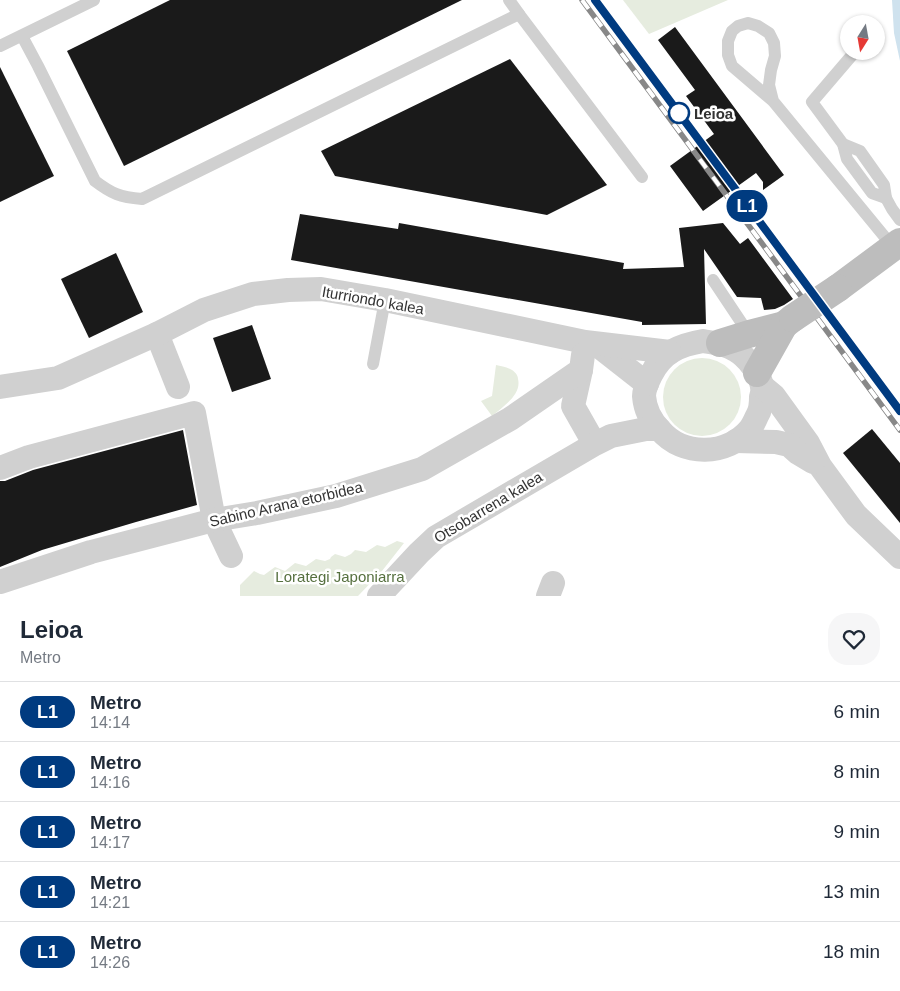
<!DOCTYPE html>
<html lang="es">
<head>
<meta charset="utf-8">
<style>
  body { margin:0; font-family:Arial,sans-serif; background:#f6f6f7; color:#1f2937; height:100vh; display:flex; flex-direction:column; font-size:19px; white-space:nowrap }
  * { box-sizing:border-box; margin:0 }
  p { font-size:16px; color:#747a83 }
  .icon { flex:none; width:28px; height:28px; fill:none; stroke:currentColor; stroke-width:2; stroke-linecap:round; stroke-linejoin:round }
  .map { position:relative; height:596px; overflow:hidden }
  .sheet { display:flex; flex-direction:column; background:#fff; flex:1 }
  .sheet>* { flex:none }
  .badge { padding:0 10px; border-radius:16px; font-size:18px; line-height:32px }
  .needle { width:32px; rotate:191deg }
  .buttons { position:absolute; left:840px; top:15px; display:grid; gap:10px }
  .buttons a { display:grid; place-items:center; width:45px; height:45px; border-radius:50%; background:#fff; box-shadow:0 1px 4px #0004; font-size:25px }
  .map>.badge { position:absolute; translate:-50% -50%; box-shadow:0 0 0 2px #fff }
  .round { display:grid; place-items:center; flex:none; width:52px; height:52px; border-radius:20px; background:#f6f6f7 }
  .summary { display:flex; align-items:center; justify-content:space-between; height:85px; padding:0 20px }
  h1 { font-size:24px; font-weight:700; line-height:38px }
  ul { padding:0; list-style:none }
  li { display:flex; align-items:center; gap:15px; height:60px; padding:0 20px; border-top:1px solid #e0e1e3 }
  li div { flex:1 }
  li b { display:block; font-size:19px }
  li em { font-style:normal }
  li .badge { min-width:55px; font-weight:700; text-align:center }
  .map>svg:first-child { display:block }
  .green { fill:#e6ecdf }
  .water { fill:#cfe2ee }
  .building { fill:#1a1a1a }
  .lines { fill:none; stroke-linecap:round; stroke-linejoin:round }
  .lane { stroke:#d0d0d0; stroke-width:12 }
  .street { stroke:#d0d0d0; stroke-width:24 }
  .secondary { stroke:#bdbdbd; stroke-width:28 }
  .rail-casing { stroke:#888; stroke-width:5.5 }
  .rail { stroke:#fff; stroke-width:4; stroke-dasharray:11; stroke-linecap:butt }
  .secondary-bridge { stroke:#bdbdbd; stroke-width:28 }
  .line-casing { stroke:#fff; stroke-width:11 }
  .line { stroke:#003b80; stroke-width:8 }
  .stop-dot { fill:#fff; stroke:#003b80; stroke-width:2.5 }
  .labels { text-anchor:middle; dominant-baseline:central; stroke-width:5; stroke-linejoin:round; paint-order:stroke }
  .stop-label { font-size:15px; font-weight:bold; fill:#333; stroke:#fff; text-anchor:start }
  .street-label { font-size:15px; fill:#333; stroke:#fff }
  .park-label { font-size:15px; fill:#56703f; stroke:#fff }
</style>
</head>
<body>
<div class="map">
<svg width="900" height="596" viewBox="0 0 900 596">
  <rect width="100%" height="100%" fill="#fff"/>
  <g class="green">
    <polygon points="623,0 728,0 649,34"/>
    <circle cx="702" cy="397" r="39"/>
    <path d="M 496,365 C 501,366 507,367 512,370 C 515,372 518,375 518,379 C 522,395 502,407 492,416 L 481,401 L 492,396 Z"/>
    <polygon points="397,541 404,543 382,571 358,596 240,596 240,585 254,571 260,574 264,575 275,567 285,571 295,563 306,566 316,559 325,561 330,559 331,557 335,554 345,557 351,554 355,550 366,552 377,545 385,547"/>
  </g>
  <polygon class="water" points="892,0 900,0 900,61 894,33"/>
  <g class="building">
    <polygon points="170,0 462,0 124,166 67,51"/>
    <polygon points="675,27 784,175 763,190 763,182 756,173 703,211 670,166 714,134 686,96 695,90 658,40"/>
    <polygon points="510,59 607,185 547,215 335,176 321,151"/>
    <polygon points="0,67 54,176 0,202"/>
    <polygon points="300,214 398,229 399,223 624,263 623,269 684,267 679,228 723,223 740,244 748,238 793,299 784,305 775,309 764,310 761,298 737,297 704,249 706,324 642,325 642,322 291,260"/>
    <polygon points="116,253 143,312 89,338 61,279"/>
    <polygon points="252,325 271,379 232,392 213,338"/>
    <polygon points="872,429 900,463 900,523 843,453"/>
    <polygon points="183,430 197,505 136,522 42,550 0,567 0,481 5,481 33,470"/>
  </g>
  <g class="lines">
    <g class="lane">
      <polyline points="519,14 642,177"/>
      <path d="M 22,36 L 38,66 L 95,181 C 112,194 120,197 142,199 L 519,14 L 509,0"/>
      <polyline points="0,46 94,0"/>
      <polyline points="853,54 812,102 843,144 847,159 872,193 886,198"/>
      <polyline points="773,101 769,85 771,70 775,56 774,43 769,33 758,26 748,23 738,26 732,31 728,41 728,55 732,66 773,101 893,247"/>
      <polyline points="843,144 860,151 884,185 886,198 892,209 900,220"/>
      <polyline points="713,280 749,334"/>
      <polyline points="373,364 385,300"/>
    </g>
    <g class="street">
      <polyline points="157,334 178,387"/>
      <path d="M 703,341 C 714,343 726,344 735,350 C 747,357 759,372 762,386 C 763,389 762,394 761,397 C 761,404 761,410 757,416 C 755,420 753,425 750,429 C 727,456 683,457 660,430 C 651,421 645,409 644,396 C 644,389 648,381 651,375 C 662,352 680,345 703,341 Z"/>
      <polyline points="596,344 647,384"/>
      <polyline points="581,370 573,406 590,436"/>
      <polyline points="762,386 774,396 808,443 820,466 856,515 900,557"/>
      <polyline points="0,387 58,378 157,334 204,310 253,294 288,290 321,289 385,300 585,342 670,352"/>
      <polyline points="736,441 776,442 789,445 798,453 813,462"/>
      <polyline points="0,468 29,457 194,413 214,520 231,556"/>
      <polyline points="0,582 91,552 214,520 257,513 336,496 422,469 510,419 581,370 583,355"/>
      <polyline points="379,596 419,553 436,537 595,444 611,436 646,429 659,429"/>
      <polyline points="548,596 553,583"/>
    </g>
    <g class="secondary">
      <polyline points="838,288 900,242"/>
      <polyline points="720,343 749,334 784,325 793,318"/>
      <polyline points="757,373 784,325"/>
    </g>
    <defs>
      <g id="rail">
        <polyline points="582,0 900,430"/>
        <polyline points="595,0 900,411"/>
      </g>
    </defs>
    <use href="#rail" class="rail-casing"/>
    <use href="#rail" class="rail"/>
    <polyline class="secondary-bridge" points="793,318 838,288"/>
  </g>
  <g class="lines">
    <defs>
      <polyline id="line" points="595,0 900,411"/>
    </defs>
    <use href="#line" class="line-casing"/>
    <use href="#line" class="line"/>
  </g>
  <circle class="stop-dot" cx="679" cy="113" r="10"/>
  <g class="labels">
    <g class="stop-label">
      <text x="694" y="113">Leioa</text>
    </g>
    <g class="street-label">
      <text transform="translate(373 300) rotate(10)">Iturriondo kalea</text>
      <text transform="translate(286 504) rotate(-13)">Sabino Arana etorbidea</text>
      <text transform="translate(488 507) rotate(-31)">Otsobarrena kalea</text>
    </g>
    <g class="park-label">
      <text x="340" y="576">Lorategi Japoniarra</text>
    </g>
  </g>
</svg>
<div class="buttons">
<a><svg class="needle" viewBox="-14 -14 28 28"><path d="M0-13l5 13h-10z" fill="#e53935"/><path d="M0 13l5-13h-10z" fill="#747a83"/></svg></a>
</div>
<b class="badge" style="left:747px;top:206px;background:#003b80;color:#fff">L1</b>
</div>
<section class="sheet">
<div class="summary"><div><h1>Leioa</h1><p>Metro</p></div><a class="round"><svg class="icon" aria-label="heart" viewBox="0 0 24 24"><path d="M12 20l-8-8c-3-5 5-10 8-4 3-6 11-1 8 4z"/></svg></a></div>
<ul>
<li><span class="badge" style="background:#003b80;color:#fff">L1</span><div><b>Metro</b><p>14:14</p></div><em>6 min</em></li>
<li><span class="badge" style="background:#003b80;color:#fff">L1</span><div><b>Metro</b><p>14:16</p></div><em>8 min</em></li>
<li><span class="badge" style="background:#003b80;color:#fff">L1</span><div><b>Metro</b><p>14:17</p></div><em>9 min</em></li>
<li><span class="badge" style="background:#003b80;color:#fff">L1</span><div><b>Metro</b><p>14:21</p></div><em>13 min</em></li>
<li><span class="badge" style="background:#003b80;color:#fff">L1</span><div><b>Metro</b><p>14:26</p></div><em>18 min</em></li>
</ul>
</section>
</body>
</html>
